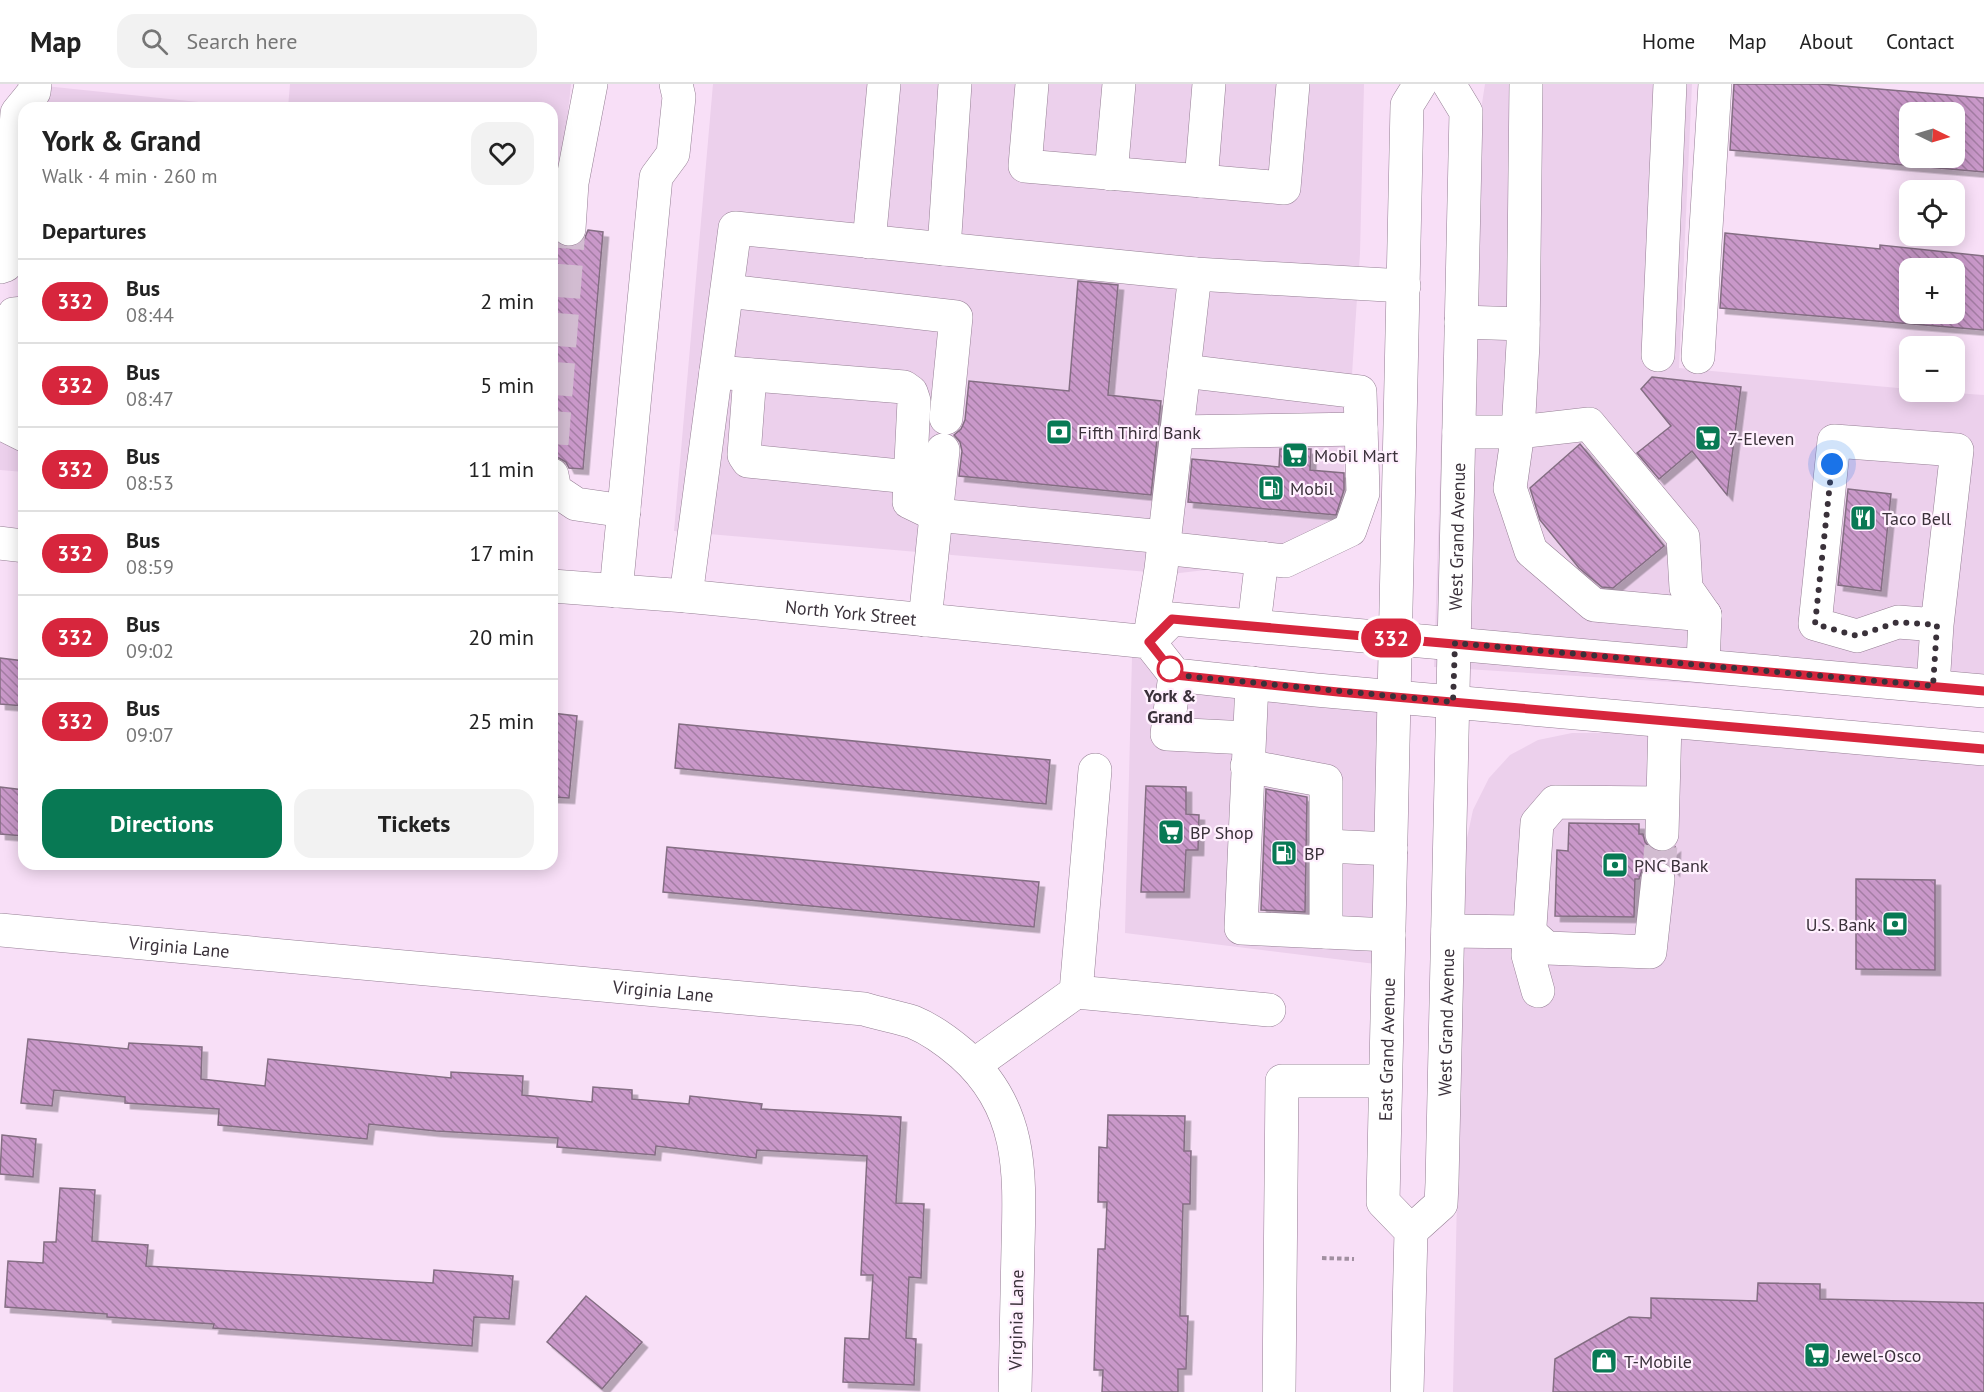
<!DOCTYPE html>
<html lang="en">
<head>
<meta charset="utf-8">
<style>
  body { margin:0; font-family:"PT Sans",sans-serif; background:#f2f2f2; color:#222; height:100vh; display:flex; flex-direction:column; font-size:22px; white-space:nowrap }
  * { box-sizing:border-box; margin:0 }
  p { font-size:20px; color:#767676 }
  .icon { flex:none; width:33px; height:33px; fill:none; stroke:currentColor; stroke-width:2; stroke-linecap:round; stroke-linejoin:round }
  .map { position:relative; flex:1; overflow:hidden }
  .sheet { position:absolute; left:18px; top:18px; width:540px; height:768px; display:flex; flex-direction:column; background:#fff; border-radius:18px; box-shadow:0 3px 15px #0003 }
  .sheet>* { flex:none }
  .badge { padding:0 12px; border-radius:20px; font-size:21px; line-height:39px }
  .needle { width:39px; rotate:95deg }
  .fabs { position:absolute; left:1899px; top:18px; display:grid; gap:12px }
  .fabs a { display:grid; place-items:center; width:66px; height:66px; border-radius:12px; background:#fff; box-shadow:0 3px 15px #0003; font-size:30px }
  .you { position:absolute; width:30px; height:30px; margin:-15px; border:4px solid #fff; border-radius:50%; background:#1a73e8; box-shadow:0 0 0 9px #1a73e833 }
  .map>.badge { position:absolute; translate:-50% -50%; box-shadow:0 0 0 3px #fff }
  h2 { padding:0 24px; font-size:22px; line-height:54px }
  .round { display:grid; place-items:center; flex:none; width:63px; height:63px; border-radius:18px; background:#f2f2f2 }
  .overview { display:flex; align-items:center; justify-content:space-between; height:102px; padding:0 24px }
  h1 { font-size:28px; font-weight:700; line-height:45px }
  .action { display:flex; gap:12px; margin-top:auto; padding:12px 24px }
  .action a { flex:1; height:69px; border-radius:18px; background:#087954; color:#fff; font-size:24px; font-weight:700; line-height:69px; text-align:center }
  .action a+a { background:#f2f2f2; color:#222 }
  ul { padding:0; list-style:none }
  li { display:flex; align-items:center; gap:18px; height:84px; padding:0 24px; border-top:2px solid #e0e0e0 }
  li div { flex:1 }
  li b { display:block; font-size:22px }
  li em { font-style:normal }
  li .badge { min-width:66px; font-weight:700; text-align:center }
  header { display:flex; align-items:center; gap:36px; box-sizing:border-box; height:84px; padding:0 30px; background:#fff; border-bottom:2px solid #e0e0e0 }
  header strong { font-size:28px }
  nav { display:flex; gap:33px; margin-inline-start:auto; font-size:21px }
  .search { width:420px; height:54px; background:#f2f2f2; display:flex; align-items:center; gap:15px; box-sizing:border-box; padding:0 21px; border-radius:18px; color:#767676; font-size:22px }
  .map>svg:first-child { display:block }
  .built { fill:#ecd0ec }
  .building { fill:url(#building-back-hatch); stroke:#846e83; stroke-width:1.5; fill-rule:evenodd; filter:url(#shadow) }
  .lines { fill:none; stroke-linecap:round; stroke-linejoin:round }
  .minor-tunnel { stroke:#d2bcd1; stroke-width:33; stroke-dasharray:33 16; stroke-linecap:butt }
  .minor-casing { stroke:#957f94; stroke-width:34 }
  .major-casing { stroke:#957f94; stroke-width:34 }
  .path { stroke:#a18fa0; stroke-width:4; stroke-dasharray:4.5 3; stroke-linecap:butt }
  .minor { stroke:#fff; stroke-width:33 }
  .major { stroke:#fff; stroke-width:33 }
  .line-casing { stroke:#fff; stroke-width:14 }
  .line { stroke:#d7263d; stroke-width:9 }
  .walk { stroke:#3a313a; stroke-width:6; stroke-dasharray:0 10.8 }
  .stop-dot { fill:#fff; stroke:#d7263d; stroke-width:3 }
  .labels { text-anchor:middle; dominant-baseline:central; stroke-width:4.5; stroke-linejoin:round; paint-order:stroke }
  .poi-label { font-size:18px; fill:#3a313a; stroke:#fff0fe; text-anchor:start }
  .street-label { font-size:18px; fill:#3a313a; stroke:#fff0fe }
  .stop-label { font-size:18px; font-weight:bold; fill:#3a313a; stroke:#fff0fe }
</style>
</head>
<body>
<header>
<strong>Map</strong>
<div class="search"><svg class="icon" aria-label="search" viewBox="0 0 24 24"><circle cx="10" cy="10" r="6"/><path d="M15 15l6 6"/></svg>Search here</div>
<nav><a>Home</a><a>Map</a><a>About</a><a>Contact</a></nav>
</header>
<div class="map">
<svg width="1984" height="1308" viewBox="0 0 1984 1308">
  <defs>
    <pattern id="building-back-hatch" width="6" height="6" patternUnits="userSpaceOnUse" patternTransform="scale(1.5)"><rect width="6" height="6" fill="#c998c9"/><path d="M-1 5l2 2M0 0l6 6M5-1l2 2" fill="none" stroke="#a47da4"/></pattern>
    <filter id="shadow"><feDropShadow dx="5.5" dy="5.5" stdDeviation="0" flood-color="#0004"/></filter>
  </defs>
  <rect width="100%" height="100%" fill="#f8dff7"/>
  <g class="built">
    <polygon points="290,0 571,0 552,178 552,24 288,24"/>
    <polygon points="713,0 1364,0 1360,169 1350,321 1336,471 1171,490 674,447"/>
    <polygon points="1485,0 1692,0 1679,284 1909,305 1910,308 1941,308 1984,311 1984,601 1740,578 1737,602 1434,583 1444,265"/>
    <polygon points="45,2 257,24 44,24"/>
    <polygon points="0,221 24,223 24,388 0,386"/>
    <polygon points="1132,573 1409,601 1400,883 1125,849"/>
    <polygon points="1572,649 1610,649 1984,679 1984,1308 1453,1308 1464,768 1473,726 1489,694 1510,671 1538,656"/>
  </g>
  <g class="building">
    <path d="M 1734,0 L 1820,0 L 1984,14 L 1984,88 L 1730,66 ZM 1910,28 L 1954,28 L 1954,74 L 1910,74 Z"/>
    <polygon points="588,146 603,148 583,385 569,384 566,378 559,374 552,373 552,206 556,158 567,164 577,162 584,156"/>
    <path d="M 1725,149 L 1880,165 L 1880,161 L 1984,172 L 1984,246 L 1720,224 ZM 1910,184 L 1954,184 L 1954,230 L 1910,230 Z"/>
    <polygon points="1078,197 1118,201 1108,311 1161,317 1151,411 959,392 962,367 960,358 954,351 961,345 965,336 969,297 1069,307"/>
    <polygon points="1652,293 1741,303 1727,411 1692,367 1659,395 1637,369 1671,342 1641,305"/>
    <polygon points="1580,360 1664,462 1613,504 1602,503 1579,484 1540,436 1530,404"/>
    <polygon points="1280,365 1311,365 1310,386 1344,389 1344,406 1336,431 1188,418 1192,375 1279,383"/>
    <polygon points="1848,405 1891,410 1881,507 1838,501"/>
    <polygon points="0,574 24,577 24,622 0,620"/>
    <polygon points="552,629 577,632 569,714 552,713"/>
    <polygon points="679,640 1050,676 1046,720 675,684"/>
    <polygon points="1146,702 1186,703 1186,730 1199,731 1198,766 1186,766 1184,808 1141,808"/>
    <polygon points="0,703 24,706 24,752 0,750"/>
    <polygon points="1266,705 1307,713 1305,828 1261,826"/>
    <polygon points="1569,739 1639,740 1639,750 1643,750 1645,758 1652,766 1662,769 1670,767 1675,763 1674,786 1669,780 1659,776 1650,778 1643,783 1639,795 1635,795 1634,833 1555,832 1557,766 1568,767"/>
    <polygon points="667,763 1039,798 1034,843 663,808"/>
    <polygon points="1856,795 1935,796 1935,886 1856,885"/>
    <polygon points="28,955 128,965 129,959 202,963 201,995 265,1002 268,975 451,994 451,988 523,992 522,1011 592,1018 593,1003 632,1006 632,1015 689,1020 690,1012 762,1020 761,1025 901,1033 896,1119 924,1120 921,1194 909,1193 906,1254 916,1255 914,1301 843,1298 845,1254 869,1255 873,1191 861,1191 867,1072 757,1066 756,1074 656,1062 655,1071 557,1063 558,1054 436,1047 369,1040 367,1055 218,1041 219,1025 125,1019 125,1013 54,1006 52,1022 21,1019"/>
    <polygon points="1108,1031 1185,1032 1184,1067 1191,1067 1190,1120 1183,1120 1180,1232 1188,1232 1186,1285 1178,1285 1178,1308 1102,1308 1103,1286 1094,1286 1098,1165 1105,1165 1107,1118 1098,1118 1099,1063 1107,1064"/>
    <polygon points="2,1051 36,1055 33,1093 0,1090"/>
    <polygon points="60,1104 95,1106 92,1157 148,1161 146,1182 433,1199 434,1186 513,1192 509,1235 474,1233 472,1262 213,1244 214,1240 107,1233 107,1230 5,1223 8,1177 43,1179 44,1158 56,1158"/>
    <polygon points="1758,1199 1820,1200 1820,1215 1984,1219 1984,1308 1553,1308 1555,1275 1629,1233 1651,1234 1651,1214 1757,1217"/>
    <polygon points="586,1212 642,1258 602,1305 547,1258"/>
  </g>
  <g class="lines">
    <g class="minor-tunnel">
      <polyline points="552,360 569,145"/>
      <polyline points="1658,795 1662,750"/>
    </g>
    <defs>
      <g id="minor">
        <polyline points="1032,0 1025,82 1284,104 1293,0"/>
        <polyline points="1526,0 1523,260 1518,348 1510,404 1531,467 1594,521 1705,531"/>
        <polyline points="1111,90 1119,0"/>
        <polyline points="1201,97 1209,0"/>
        <polyline points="569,145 572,99 591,0"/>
        <polyline points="869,158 884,0"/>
        <polyline points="944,165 955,0"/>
        <polyline points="0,183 6,181 17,29 34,8 35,0"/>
        <polyline points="1195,190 1404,202"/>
        <polyline points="727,207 956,233 946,334"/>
        <path d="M 24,229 L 14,230 C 0,263 1,304 2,340 L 24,351"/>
        <polyline points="1461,238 1523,240"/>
        <polyline points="1658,271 1670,0"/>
        <polyline points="1698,273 1715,0"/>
        <polyline points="716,288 904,303 911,308 914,317 909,418 936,431 1164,453"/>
        <polyline points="750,291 744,371 748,377 910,393"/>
        <polyline points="1176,348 1361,345"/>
        <polyline points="1459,348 1518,348 1589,340 1683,453 1686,504 1705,531 1703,581"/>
        <polyline points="552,391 555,406 576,420 624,427"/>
        <polyline points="1163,464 1285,477 1350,446 1363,409 1360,308 1184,287"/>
        <polyline points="616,507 656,93 673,70 679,13 676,0"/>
        <polyline points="686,512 735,144 1195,190 1161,485 1149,558"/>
        <polyline points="925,536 943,366"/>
        <polyline points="1254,541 1262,474"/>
        <polyline points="1175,591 1167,650 1248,654"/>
        <polyline points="1252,599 1241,844 1389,851"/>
        <polyline points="1933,602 1937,541 1957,366 1834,357 1815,540 1857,552 1898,538 1937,541"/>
        <polyline points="1247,682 1326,697 1326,848"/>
        <polyline points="1662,750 1665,638"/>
        <polyline points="1326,762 1391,765"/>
        <path id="s1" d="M 0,846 L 864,925 C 880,930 897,933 913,938 C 930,945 948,958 962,970 C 1023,1024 1020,1088 1018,1163 C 1017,1211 1016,1260 1015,1308"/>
        <polyline points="1448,847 1529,848 1547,864 1650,868 1658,795"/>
        <polyline points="1538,907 1528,871 1537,739 1555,718 1661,719"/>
        <polyline points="1076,908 1269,926"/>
        <polyline points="974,981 1076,908 1095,686"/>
        <polyline points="1279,1308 1282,997 1385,997"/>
      </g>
      <g id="major">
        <polyline points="0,459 24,462"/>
        <path id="s2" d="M 552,502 L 686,512 L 1149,558 L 1175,591 L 1316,606 L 1984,665"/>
        <polyline points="1149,558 1172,535 1984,607"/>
        <path id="s3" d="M 1411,1147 L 1441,1120 L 1442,1099 L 1466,28 L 1449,0"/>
        <path id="s4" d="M 1407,1308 L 1411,1147 L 1383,1118 L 1407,21 L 1420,0"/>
      </g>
    </defs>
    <use href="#minor" class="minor-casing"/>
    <use href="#major" class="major-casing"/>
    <polyline class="path" points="1322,1174 1354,1175"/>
    <use href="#minor" class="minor"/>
    <use href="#major" class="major"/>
  </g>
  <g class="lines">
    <defs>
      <polyline id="line" points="1984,607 1172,535 1149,558 1175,591 1338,608 1984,665"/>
    </defs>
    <use href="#line" class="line-casing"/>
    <use href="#line" class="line"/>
    <polyline class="walk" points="1170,585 1175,591 1453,618 1455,559 1933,602 1937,541 1898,538 1857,552 1815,540 1832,380"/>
  </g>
  <defs>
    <symbol id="bank-square" viewBox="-11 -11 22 22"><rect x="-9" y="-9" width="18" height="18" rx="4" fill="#087954" stroke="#fff0fe"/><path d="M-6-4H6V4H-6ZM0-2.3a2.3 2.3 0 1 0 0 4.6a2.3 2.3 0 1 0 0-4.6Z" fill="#fff"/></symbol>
    <symbol id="supermarket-square" viewBox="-11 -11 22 22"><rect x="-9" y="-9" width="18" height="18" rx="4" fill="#087954" stroke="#fff0fe"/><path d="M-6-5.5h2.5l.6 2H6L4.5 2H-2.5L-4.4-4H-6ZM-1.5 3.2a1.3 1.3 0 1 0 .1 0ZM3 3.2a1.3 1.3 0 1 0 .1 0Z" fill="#fff"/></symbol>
    <symbol id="fuel-square" viewBox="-11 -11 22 22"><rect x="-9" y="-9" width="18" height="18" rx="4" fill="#087954" stroke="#fff0fe"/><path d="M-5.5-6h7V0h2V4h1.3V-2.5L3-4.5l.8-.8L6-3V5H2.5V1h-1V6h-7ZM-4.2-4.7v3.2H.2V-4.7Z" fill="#fff"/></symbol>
    <symbol id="restaurant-square" viewBox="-11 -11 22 22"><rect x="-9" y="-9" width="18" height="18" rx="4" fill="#087954" stroke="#fff0fe"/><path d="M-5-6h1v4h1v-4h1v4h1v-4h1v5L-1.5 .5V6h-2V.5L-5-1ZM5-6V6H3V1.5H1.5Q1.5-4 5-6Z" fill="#fff"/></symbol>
    <symbol id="shop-square" viewBox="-11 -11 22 22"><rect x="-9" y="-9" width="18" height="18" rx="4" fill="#087954" stroke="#fff0fe"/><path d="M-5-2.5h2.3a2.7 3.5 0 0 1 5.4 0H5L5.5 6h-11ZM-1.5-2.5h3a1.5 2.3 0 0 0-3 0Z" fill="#fff"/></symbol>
  </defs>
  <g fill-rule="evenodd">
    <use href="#bank-square" x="1044" y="333" width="30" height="30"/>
    <use href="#supermarket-square" x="1693" y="339" width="30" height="30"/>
    <use href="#supermarket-square" x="1280" y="356" width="30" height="30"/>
    <use href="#fuel-square" x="1256" y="389" width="30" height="30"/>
    <use href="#restaurant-square" x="1848" y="419" width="30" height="30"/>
    <use href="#supermarket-square" x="1156" y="733" width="30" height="30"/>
    <use href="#fuel-square" x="1269" y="754" width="30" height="30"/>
    <use href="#bank-square" x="1600" y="766" width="30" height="30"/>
    <use href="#bank-square" x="1880" y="825" width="30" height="30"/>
    <use href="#supermarket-square" x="1802" y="1256" width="30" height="30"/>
    <use href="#shop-square" x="1589" y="1262" width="30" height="30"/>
  </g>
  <circle class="stop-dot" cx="1170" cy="585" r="12"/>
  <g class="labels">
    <g class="poi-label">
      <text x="1078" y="348">Fifth Third Bank</text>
      <text x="1728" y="354">7-Eleven</text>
      <text x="1314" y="371">Mobil Mart</text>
      <text x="1290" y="404">Mobil</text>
      <text x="1882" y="434">Taco Bell</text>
      <text x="1190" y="748">BP Shop</text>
      <text x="1304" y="769">BP</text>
      <text x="1634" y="781">PNC Bank</text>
      <text x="1876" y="840" text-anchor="end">U.S. Bank</text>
      <text x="1836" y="1271">Jewel-Osco</text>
      <text x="1624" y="1277">T-Mobile</text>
    </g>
    <g class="street-label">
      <text stroke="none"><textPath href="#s3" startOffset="708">West Grand Avenue</textPath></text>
      <text stroke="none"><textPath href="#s2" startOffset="300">North York Street</textPath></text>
      <text stroke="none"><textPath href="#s1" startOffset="180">Virginia Lane</textPath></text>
      <text stroke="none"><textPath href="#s1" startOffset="666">Virginia Lane</textPath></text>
      <text stroke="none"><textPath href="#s3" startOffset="222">West Grand Avenue</textPath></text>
      <text stroke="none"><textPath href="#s4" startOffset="354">East Grand Avenue</textPath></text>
      <text transform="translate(1016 1236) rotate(-89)">Virginia Lane</text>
    </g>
    <g class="stop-label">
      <text x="1170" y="611">York &amp;<tspan x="1170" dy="21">Grand</tspan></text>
    </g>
  </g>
</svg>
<div class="fabs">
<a><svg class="needle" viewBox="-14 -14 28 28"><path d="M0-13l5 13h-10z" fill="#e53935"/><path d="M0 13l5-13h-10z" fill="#767676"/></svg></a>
<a><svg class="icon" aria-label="locate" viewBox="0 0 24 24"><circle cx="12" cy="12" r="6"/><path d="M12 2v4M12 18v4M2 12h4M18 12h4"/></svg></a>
<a>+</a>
<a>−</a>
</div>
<div class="you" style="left:1832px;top:380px"></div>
<b class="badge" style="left:1391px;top:554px;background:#d7263d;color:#fff">332</b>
<section class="sheet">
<div class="overview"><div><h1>York &amp; Grand</h1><p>Walk · 4 min · 260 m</p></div><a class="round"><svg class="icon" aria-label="heart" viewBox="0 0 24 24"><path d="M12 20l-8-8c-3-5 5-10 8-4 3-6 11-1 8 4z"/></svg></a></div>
<h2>Departures</h2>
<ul>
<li><span class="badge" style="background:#d7263d;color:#fff">332</span><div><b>Bus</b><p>08:44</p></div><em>2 min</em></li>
<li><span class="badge" style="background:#d7263d;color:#fff">332</span><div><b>Bus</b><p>08:47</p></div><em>5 min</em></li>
<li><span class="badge" style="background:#d7263d;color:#fff">332</span><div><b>Bus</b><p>08:53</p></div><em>11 min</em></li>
<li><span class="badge" style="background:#d7263d;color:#fff">332</span><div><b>Bus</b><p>08:59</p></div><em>17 min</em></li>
<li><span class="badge" style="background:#d7263d;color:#fff">332</span><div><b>Bus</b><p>09:02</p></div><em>20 min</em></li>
<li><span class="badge" style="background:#d7263d;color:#fff">332</span><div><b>Bus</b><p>09:07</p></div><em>25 min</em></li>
</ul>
<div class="action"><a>Directions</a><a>Tickets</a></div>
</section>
</div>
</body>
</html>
